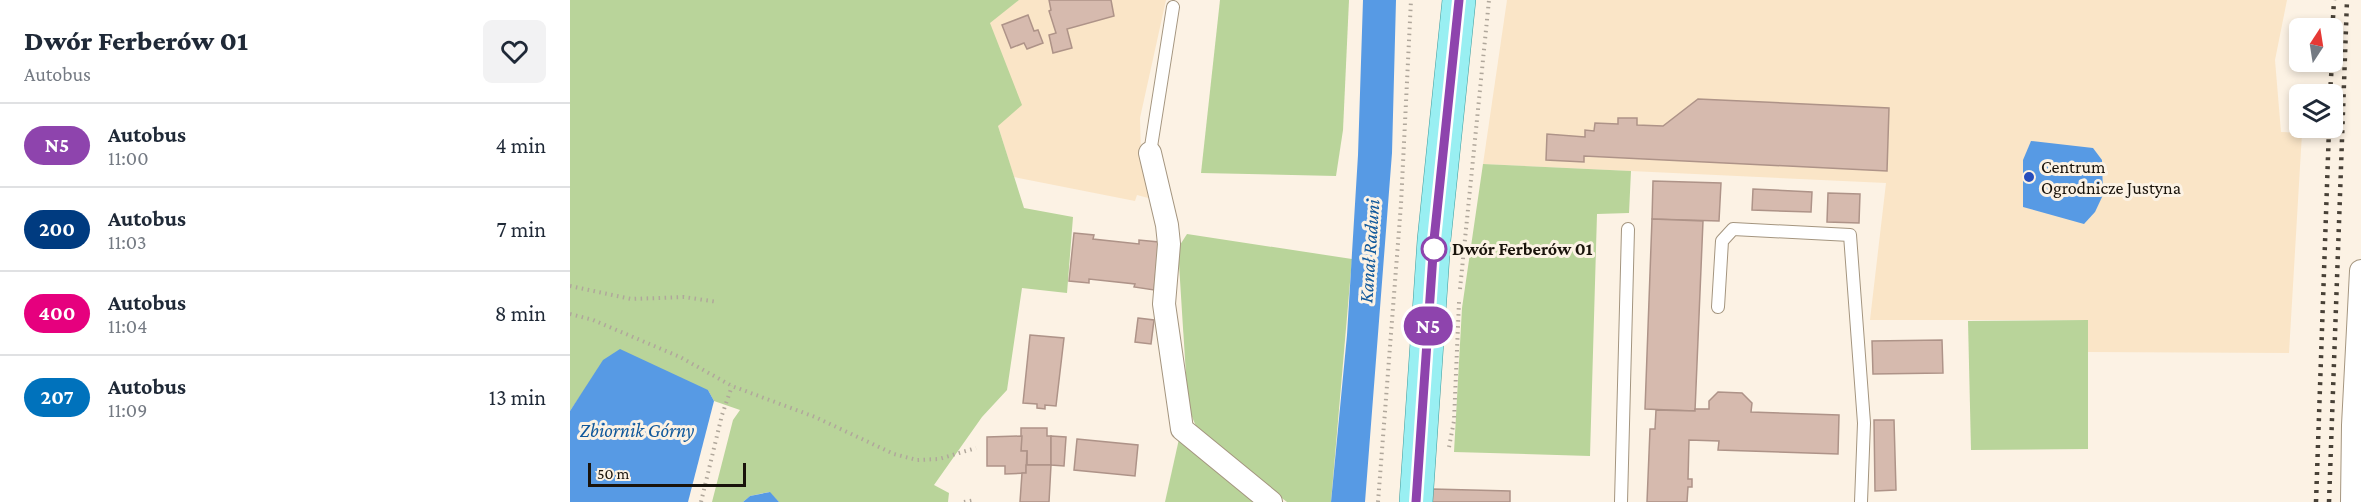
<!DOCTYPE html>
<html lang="pl">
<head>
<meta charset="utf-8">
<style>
  body { margin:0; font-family:"Crimson Pro",serif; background:#f2f2f3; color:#1f2937; height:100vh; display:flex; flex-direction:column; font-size:22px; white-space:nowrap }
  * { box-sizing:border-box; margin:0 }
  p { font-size:20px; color:#747a83 }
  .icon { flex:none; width:33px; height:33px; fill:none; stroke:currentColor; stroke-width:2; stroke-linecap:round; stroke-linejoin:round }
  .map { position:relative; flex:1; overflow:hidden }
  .details { display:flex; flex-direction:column; background:#fff; width:570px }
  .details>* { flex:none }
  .badge { padding:0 12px; border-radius:20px; font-size:21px; line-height:39px }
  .needle { width:39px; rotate:12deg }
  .buttons { position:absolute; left:1719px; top:18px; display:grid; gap:12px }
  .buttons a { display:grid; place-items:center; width:54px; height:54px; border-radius:9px; background:#fff; box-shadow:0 3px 9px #0003; font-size:30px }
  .scale { position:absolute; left:18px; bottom:15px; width:158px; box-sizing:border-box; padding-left:6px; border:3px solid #19130b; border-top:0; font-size:16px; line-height:21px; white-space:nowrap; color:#19130b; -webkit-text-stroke:4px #fcf2e4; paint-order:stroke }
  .map>.badge { position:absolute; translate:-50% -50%; box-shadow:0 0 0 3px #fff }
  .round { display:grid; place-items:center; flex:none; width:63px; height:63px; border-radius:9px; background:#f2f2f3 }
  .headline { display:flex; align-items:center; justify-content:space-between; height:102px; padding:0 24px }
  h1 { font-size:28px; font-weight:800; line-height:45px }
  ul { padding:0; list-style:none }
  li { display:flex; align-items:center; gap:18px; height:84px; padding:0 24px; border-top:2px solid #e0e1e3 }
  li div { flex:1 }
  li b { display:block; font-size:22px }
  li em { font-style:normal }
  li .badge { min-width:66px; font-weight:700; text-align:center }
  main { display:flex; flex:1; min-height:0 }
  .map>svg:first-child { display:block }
  .built { fill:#fae5c7 }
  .green { fill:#b9d49a }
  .water { fill:#579ae4 }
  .building { fill:#d6baae; stroke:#ae9388; stroke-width:1.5 }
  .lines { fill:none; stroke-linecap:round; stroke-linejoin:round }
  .lane-casing { stroke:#a4957f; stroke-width:14 }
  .street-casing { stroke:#a4957f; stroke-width:24 }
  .primary-casing { stroke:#409b9c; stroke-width:34 }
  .path { stroke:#b0a79b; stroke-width:4; stroke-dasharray:1.5 4.5; stroke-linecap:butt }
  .lane { stroke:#fff; stroke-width:12 }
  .street { stroke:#fff; stroke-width:22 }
  .primary { stroke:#99eff2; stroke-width:33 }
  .rail { stroke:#484137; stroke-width:4.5; stroke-dasharray:3 6; stroke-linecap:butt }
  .line-casing { stroke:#fff; stroke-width:14 }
  .line { stroke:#8e44ad; stroke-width:9 }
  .poi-dot { fill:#264dbc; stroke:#fcf2e4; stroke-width:2 }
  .stop-dot { fill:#fff; stroke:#8e44ad; stroke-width:3 }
  .labels { text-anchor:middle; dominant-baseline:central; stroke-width:6; stroke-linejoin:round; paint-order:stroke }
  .poi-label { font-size:18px; fill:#19130b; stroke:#fcf2e4; text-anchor:start }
  .stop-label { font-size:18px; font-weight:bold; fill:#19130b; stroke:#fcf2e4; text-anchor:start }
  .water-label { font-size:20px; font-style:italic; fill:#10589b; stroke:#fcf2e4 }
</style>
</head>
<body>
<main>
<section class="details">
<div class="headline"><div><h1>Dwór Ferberów 01</h1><p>Autobus</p></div><a class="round"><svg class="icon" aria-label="heart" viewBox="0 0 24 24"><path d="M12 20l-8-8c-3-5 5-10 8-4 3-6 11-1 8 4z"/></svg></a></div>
<ul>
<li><span class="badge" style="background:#8e44ad;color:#fff">N5</span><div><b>Autobus</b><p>11:00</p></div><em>4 min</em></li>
<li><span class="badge" style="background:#003b80;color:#fff">200</span><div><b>Autobus</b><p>11:03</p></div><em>7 min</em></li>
<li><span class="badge" style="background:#e6007e;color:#fff">400</span><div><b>Autobus</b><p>11:04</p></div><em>8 min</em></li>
<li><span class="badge" style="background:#0072bc;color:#fff">207</span><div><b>Autobus</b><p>11:09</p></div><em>13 min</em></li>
</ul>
</section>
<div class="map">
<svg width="1791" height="502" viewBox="0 0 1791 502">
  <rect width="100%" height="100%" fill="#fcf2e4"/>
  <g class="built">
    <polygon points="449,0 596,0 570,118 571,158 582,199 567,195 565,201 444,177 428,126 419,22"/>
    <polygon points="937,0 1717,0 1705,60 1711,132 1732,133 1719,353 1518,352 1517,320 1300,320 1316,183 913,164"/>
  </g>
  <g class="green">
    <polygon points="0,0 449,0 420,23 452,105 428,126 454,208 503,217 497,293 452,288 437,390 412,417 364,485 379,493 378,502 209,502 199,492 180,496 173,502 142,502 163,420 170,410 144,401 138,390 22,379 0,411"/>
    <polygon points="650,0 779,0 773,130 766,176 631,173"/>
    <polygon points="913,164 1061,171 1059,213 1027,214 1020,456 884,452 892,308"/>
    <polygon points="617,234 782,259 761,502 717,502 630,436 618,407 608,248"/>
    <polygon points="1518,320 1518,449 1401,450 1398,321"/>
    <polygon points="609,439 690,502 595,502"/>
  </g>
  <g class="water">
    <polygon points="793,0 826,0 822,153 795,502 761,502 777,335 788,155"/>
    <polygon points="1461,141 1523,148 1532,160 1533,195 1525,212 1514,224 1453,207 1453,160"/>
    <polygon points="50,349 138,390 144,401 118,502 0,502 0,411 33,360"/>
    <polygon points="200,492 209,502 173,502 180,496"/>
  </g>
  <g class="building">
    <polygon points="479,0 541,0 544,16 497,29 502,48 483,53 479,35 486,33 479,11 481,10"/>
    <polygon points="458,15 464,31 468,30 473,43 457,49 454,43 441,48 432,25"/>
    <polygon points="1128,99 1319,108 1317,171 1014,156 1014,162 976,160 977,134 1015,137 1015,130 1024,131 1025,123 1048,124 1048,118 1067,118 1067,125 1093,126"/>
    <polygon points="1083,181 1151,183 1149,221 1082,219"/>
    <polygon points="1183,189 1242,192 1241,212 1182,210"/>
    <polygon points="1258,193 1290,194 1289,223 1257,222"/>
    <polygon points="1082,219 1133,221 1125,411 1075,409"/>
    <polygon points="504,233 524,235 523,239 569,244 569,240 589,242 584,290 564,287 565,284 519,279 519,283 499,281"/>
    <polygon points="568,318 584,320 581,344 565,342"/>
    <polygon points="460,335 494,338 486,406 475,405 475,409 467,408 467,404 453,403"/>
    <polygon points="1372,340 1373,373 1303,374 1302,341"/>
    <polygon points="1148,392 1172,393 1182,403 1181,412 1269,415 1268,454 1148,450 1149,441 1119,440 1118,479 1122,479 1122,487 1118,487 1117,502 1077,502 1080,429 1085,429 1086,410 1125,411 1125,409 1139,409 1139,401"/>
    <polygon points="1304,420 1324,420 1326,490 1305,491"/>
    <polygon points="451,428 477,428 477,436 481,436 481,465 457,465 457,451 451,451"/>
    <polygon points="452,436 451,451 457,451 456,473 435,474 435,466 417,466 417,437"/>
    <polygon points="481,436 496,437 494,466 481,465"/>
    <polygon points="507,439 568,445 565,476 504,470"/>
    <polygon points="456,465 481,465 479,502 450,502 452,473 456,473"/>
    <polygon points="862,489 940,491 940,502 862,502"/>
  </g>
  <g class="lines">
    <defs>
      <g id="lane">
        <polyline points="580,153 603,7"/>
        <polyline points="1148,307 1152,241 1163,229 1280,235 1294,423 1291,502"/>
        <polyline points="1051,502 1058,229"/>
      </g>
      <g id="street">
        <polyline points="580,153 597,225 599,244 594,304 612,429 701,502"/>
        <polyline points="1782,502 1783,425 1791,271"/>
      </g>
      <polyline id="primary" points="846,502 864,240 889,0"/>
    </defs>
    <use href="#lane" class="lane-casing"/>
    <use href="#street" class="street-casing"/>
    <use href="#primary" class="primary-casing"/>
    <g class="path">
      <polyline points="0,286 61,299 114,297 148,302"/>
      <polyline points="890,289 919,0"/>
      <polyline points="0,314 23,320 110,357 162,386 245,417 324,454 347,460 369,459 406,448"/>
      <polyline points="879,447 884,421 889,302"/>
      <polyline points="131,502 152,415 162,386"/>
      <polyline points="394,502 405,500"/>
      <polyline points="808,502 831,204 841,0"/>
    </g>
    <use href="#lane" class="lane"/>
    <use href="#street" class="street"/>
    <use href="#primary" class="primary"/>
    <g class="rail">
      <polyline points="1762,36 1764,0"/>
      <polyline points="1760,94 1762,62"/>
      <polyline points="1746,502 1759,128"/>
      <polyline points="1759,502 1777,0"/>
    </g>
  </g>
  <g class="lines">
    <defs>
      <polyline id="line" points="846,502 864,240 889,0"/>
    </defs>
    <use href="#line" class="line-casing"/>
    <use href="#line" class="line"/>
  </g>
  <circle class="poi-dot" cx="1459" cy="177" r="6"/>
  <circle class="stop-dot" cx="864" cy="249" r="12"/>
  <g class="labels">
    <g class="poi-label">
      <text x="1471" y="167">Centrum<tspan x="1471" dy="21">Ogrodnicze Justyna</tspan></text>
    </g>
    <g class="stop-label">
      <text x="882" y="249">Dwór Ferberów 01</text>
    </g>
    <g class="water-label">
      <text transform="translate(799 251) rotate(-86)">Kanał Raduni</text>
      <text x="67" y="430">Zbiornik Górny</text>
    </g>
  </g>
</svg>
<div class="buttons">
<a><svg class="needle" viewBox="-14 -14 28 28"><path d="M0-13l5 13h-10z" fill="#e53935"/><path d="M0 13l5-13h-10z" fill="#747a83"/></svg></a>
<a><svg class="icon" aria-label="layers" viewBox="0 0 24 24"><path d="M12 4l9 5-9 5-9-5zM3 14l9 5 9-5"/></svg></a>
</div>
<div class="scale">50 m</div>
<b class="badge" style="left:858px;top:326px;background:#8e44ad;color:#fff">N5</b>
</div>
</main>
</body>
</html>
